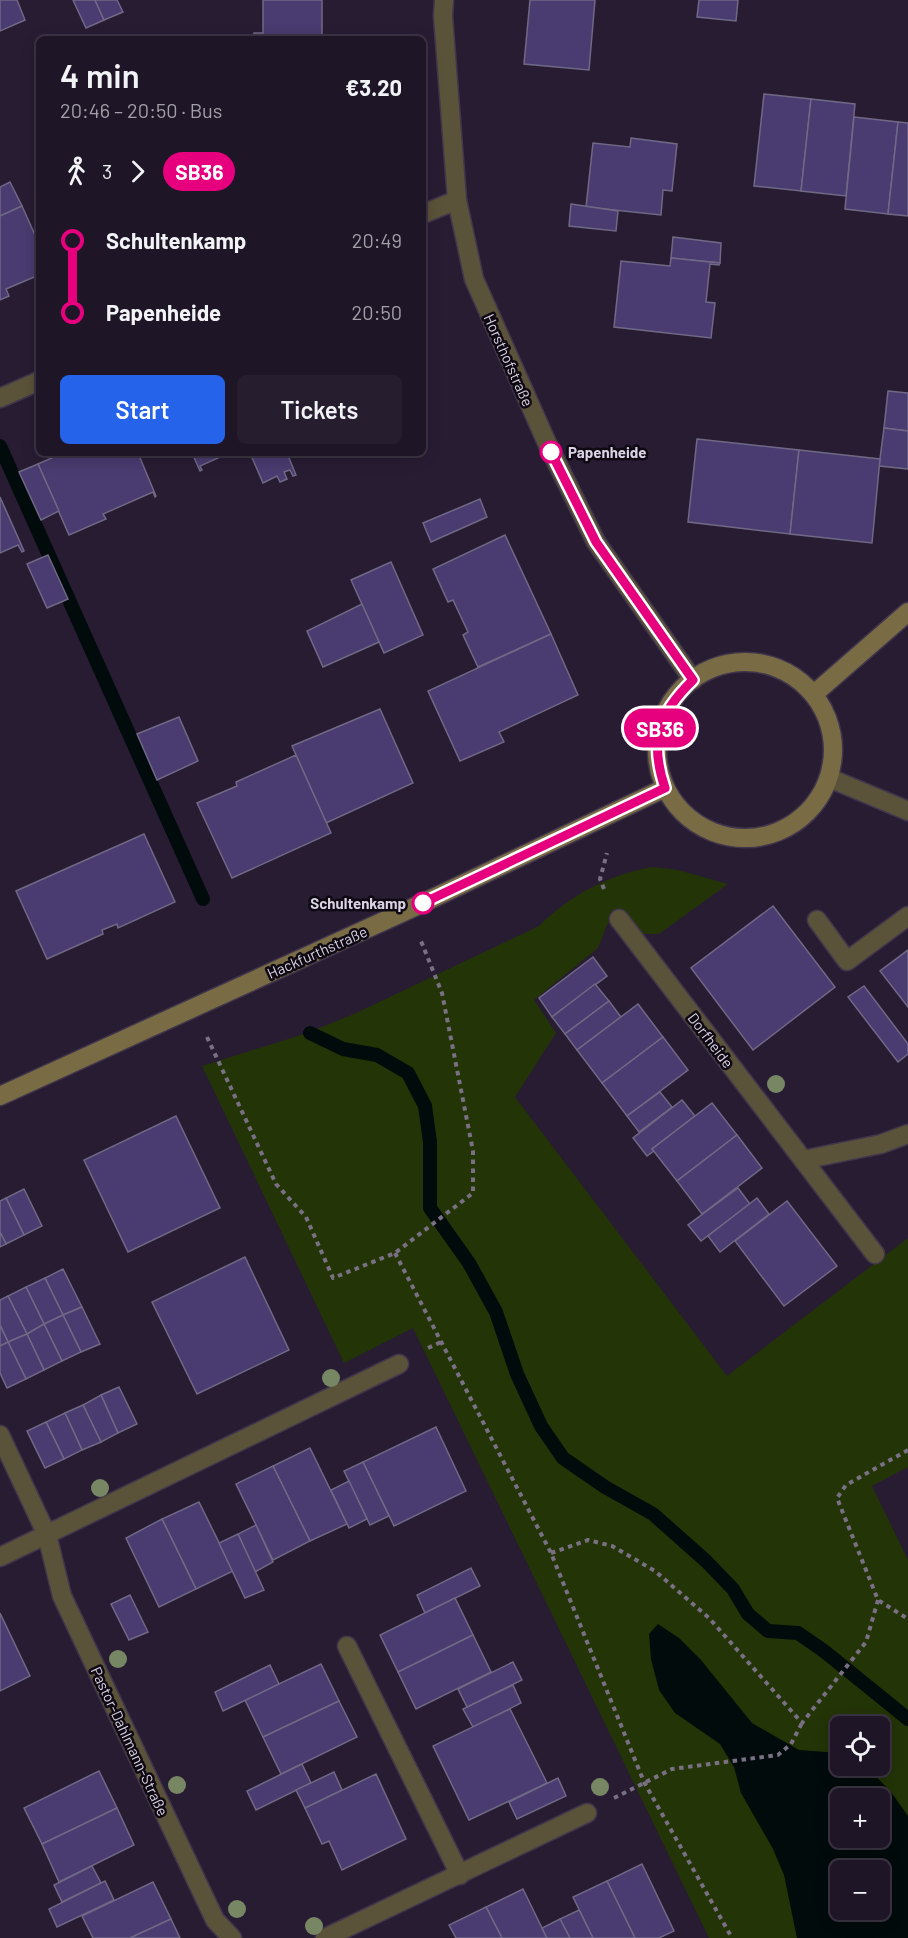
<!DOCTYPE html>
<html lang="en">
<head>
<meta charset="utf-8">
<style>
  body { margin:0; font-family:Barlow,sans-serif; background:#261e2e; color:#f1f3f6; height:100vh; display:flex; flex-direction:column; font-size:22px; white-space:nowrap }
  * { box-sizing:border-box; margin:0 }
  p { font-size:20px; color:#a19fa7 }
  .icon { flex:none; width:33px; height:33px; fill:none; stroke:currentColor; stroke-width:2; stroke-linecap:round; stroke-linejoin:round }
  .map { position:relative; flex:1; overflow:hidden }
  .side { position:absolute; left:36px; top:36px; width:390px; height:420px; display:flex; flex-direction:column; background:#1e1526; border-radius:9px; box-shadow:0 3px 15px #0003,0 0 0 2px #3c3443 }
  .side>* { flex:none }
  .badge { padding:0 12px; border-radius:20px; font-size:21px; line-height:39px }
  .tools { position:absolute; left:830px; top:1716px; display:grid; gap:12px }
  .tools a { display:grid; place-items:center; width:60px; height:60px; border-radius:9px; background:#1e1526; box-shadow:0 3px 15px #0003,0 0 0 2px #3c3443; font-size:30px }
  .map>.badge { position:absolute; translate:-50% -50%; box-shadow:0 0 0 3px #fff }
  .legs { display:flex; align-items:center; gap:9px; height:66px; padding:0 24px; font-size:20px }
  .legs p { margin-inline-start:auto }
  .summary { display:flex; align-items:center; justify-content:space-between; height:102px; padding:0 24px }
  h1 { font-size:33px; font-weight:600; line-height:45px }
  .action { display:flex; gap:12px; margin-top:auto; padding:12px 24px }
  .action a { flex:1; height:69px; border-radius:9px; background:#2563eb; color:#fff; font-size:24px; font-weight:600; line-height:69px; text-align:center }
  .action a+a { background:#261e2e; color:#f1f3f6 }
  ul { padding:0 24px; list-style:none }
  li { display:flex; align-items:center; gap:21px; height:72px; font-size:22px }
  li i { display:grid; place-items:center; width:9px; height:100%; margin:0 8px; background:currentColor }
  li i::after { content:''; width:15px; height:15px; margin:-8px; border:4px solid; border-radius:50%; background:#1e1526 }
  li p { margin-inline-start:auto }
  li:first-child i { background:linear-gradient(#0000 50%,currentColor 0) }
  li:last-child i { background:linear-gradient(currentColor 50%,#0000 0) }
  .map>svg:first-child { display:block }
  .green { fill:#233407; fill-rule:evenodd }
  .water { fill:#020b0b; fill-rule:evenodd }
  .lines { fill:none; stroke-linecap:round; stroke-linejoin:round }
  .stream { stroke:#020b0b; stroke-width:14 }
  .building { fill:#4a3b70; stroke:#6f6985; stroke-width:1.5 }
  .lane-casing { stroke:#41364c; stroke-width:21 }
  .street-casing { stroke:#41364c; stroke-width:21 }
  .secondary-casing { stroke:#41364c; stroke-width:21 }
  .path { stroke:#7a7084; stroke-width:4; stroke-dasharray:4.5 4.5; stroke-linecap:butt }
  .lane { stroke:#5a5239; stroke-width:18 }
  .street { stroke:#5a5239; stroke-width:18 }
  .secondary { stroke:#796c44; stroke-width:18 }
  .tree { fill:#788763 }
  .line-1-casing { stroke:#fff; stroke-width:14 }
  .line-1 { stroke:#e6007e; stroke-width:9 }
  .stop-1-dot { fill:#fff; stroke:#e6007e; stroke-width:3 }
  .labels { text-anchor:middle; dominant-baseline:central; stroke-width:5; stroke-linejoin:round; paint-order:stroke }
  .street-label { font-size:15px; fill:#dad3e3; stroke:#0e0913 }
  .stop-label { font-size:15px; font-weight:bold; fill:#dad3e3; stroke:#0e0913; text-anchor:start }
</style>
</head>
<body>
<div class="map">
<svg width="908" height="1938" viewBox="0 0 908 1938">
  <rect width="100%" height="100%" fill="#281c33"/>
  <path class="green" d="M 652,867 L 678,870 L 728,884 L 659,934 L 643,934 L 623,910 L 607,925 L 598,948 L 534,1000 L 556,1033 L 515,1097 L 727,1376 L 908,1238 L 908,1467 L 872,1486 L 908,1560 L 908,1938 L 709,1938 L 413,1328 L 344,1363 L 202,1066 L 304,1034 L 354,1014 L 539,926 C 572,894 606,876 652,867 ZM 840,1726 L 879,1726 L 879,1766 L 840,1766 ZM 840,1798 L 879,1798 L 879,1838 L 840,1838 ZM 840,1870 L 879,1870 L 879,1910 L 840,1910 Z"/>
  <path class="water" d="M 658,1624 L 679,1638 L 701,1660 L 752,1723 L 799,1750 L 840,1753 L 840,1766 L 866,1766 L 891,1792 L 908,1816 L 908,1938 L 797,1938 L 784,1875 L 773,1849 L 741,1793 L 734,1767 L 720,1744 L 675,1713 L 659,1690 L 651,1659 L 649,1634 ZM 840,1798 L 879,1798 L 879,1838 L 840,1838 ZM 840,1870 L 879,1870 L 879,1910 L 840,1910 Z"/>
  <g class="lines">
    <g class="stream">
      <polyline points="0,446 203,899"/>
      <polyline points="310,1033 343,1049 377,1055 408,1073 425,1106 430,1142 430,1208 469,1263 496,1312 517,1374 541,1426 563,1458 605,1487 653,1514 706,1561 733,1589 748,1614 768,1631 798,1633 824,1651 908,1719"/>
    </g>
  </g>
  <g class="building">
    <polygon points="0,0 17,0 25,20 0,31"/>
    <polygon points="73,0 95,0 104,20 86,28"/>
    <polygon points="95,0 117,0 123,12 104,20"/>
    <polygon points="263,0 322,0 322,39 253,39 254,33 263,33"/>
    <polygon points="530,0 595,0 589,70 524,64"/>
    <polygon points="699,0 738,0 736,21 697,17"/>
    <polygon points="764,94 811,99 801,191 754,186"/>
    <polygon points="811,99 855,104 846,196 801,191"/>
    <polygon points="854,117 898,122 888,214 845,209"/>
    <polygon points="898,122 908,123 908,216 888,214"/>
    <polygon points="631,138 677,144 672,191 663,190 661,215 586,207 593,143 630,147"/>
    <polygon points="10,182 22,206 0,216 0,187"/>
    <polygon points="571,204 618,211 616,231 569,226"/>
    <polygon points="22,206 39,244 39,275 6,289 9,296 0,300 0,216"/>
    <polygon points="673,237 721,243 720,263 671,258"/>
    <polygon points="671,258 720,263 719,265 710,264 706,302 715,303 711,338 614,327 621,261 670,266"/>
    <polygon points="888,391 908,393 908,431 884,428"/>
    <polygon points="884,428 908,431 908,469 879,466"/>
    <polygon points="697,439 799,450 790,534 688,522"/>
    <polygon points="799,450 880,459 872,543 790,534"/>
    <polygon points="63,453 138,453 156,496 155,497 153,492 103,514 106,519 69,535 38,464"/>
    <polygon points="192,453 229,453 200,466 202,470 200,471"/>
    <polygon points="250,453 287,453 296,475 293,476 290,470 284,472 287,479 280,482 277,476 263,483"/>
    <polygon points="38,464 59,511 41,520 19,472"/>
    <polygon points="0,497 24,551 22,552 18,545 0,553"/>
    <polygon points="480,499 487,517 431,542 423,523"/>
    <polygon points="505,535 551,634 478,667 463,635 468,632 453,600 448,602 433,569"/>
    <polygon points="48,555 68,599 47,608 27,564"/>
    <polygon points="391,562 423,635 384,653 351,580"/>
    <polygon points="362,604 379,642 323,667 307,631"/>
    <polygon points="551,634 578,695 499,732 504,742 460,761 428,691"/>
    <polygon points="380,709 413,783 326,823 292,746"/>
    <polygon points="179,717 198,761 157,780 137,734"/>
    <polygon points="296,755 331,833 232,878 197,803 237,786 236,782"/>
    <polygon points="144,834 175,902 118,928 117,924 102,930 103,934 47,959 16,891"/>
    <polygon points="773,906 835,987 753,1050 691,968"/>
    <polygon points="908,950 908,1007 880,971"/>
    <polygon points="593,957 607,976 552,1017 539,998"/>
    <polygon points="595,984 609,1001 565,1034 552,1017"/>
    <polygon points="864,986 908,1044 908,1054 898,1062 848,997"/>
    <polygon points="609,1001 621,1017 577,1050 565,1034"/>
    <polygon points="638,1004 663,1037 602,1083 577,1050"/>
    <polygon points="663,1037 688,1070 627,1116 602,1083"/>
    <polygon points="660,1092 672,1107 639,1132 627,1116"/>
    <polygon points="682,1100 695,1116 652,1149 654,1151 647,1156 633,1138"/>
    <polygon points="712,1103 737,1135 677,1181 652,1149"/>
    <polygon points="176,1116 220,1208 128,1252 84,1160"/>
    <polygon points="737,1135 762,1168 702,1214 677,1181"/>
    <polygon points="738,1188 750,1204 701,1241 688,1225"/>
    <polygon points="24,1189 42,1226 24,1235 6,1198"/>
    <polygon points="6,1198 24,1235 6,1244 0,1232 0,1201"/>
    <polygon points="757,1198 769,1214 720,1252 708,1236"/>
    <polygon points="787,1201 837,1266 784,1306 735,1241"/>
    <polygon points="0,1232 6,1244 0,1247"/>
    <polygon points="245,1257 289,1350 197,1394 152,1302"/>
    <polygon points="63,1269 82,1307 63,1315 45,1278"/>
    <polygon points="45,1278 63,1315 44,1324 26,1287"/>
    <polygon points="26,1287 44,1324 27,1334 8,1296"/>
    <polygon points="8,1296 27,1334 8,1342 0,1325 0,1300"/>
    <polygon points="82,1307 100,1344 81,1352 63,1315"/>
    <polygon points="63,1315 81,1352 62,1361 44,1324"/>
    <polygon points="44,1324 62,1361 44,1370 27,1334"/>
    <polygon points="0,1325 8,1342 0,1346"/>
    <polygon points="27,1334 44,1370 26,1379 8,1342"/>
    <polygon points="8,1342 26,1379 7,1388 0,1373 0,1346"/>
    <polygon points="119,1387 137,1424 118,1433 101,1395"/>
    <polygon points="101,1395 118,1433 101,1442 83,1405"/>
    <polygon points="83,1405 101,1442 82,1450 65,1413"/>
    <polygon points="65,1413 82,1450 64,1459 46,1422"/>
    <polygon points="46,1422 64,1459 45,1468 27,1431"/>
    <polygon points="436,1427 466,1491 394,1526 363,1462"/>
    <polygon points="310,1448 347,1524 310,1541 273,1466"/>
    <polygon points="363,1462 389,1516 370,1525 344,1471"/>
    <polygon points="273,1466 310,1541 273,1560 236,1484"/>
    <polygon points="349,1481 367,1519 349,1528 331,1490"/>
    <polygon points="199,1502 233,1571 196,1589 162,1519"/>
    <polygon points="162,1519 196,1589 159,1607 126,1538"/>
    <polygon points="256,1525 273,1562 255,1572 238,1534"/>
    <polygon points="238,1534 264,1590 245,1598 219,1543"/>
    <polygon points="471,1568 480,1586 425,1613 417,1595"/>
    <polygon points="130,1595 148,1632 129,1640 111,1604"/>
    <polygon points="455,1598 473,1635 398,1672 380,1635"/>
    <polygon points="0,1613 30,1676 0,1691"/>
    <polygon points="473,1635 491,1672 416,1709 398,1672"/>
    <polygon points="513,1662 522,1680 467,1707 458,1689"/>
    <polygon points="321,1664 339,1701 263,1737 245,1700"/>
    <polygon points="270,1665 279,1684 223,1711 215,1692"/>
    <polygon points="513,1685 521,1703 473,1727 463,1709"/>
    <polygon points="339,1701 357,1737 281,1774 263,1737"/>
    <polygon points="510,1709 547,1783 469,1820 433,1746"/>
    <polygon points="302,1764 311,1783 256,1810 247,1791"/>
    <polygon points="99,1771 117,1808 42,1844 24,1808"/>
    <polygon points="334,1772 342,1790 305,1808 296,1790"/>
    <polygon points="376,1774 406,1839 342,1870 329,1841 322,1844 305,1808"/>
    <polygon points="558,1778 566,1796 517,1819 509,1802"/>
    <polygon points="117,1808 134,1845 59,1882 42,1844"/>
    <polygon points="642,1864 674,1931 659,1938 635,1938 607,1881"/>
    <polygon points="92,1866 101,1883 62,1902 54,1885"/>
    <polygon points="105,1881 114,1900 57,1927 49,1909"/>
    <polygon points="607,1881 635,1938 593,1938 573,1897"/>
    <polygon points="153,1882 171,1919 130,1938 93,1938 82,1916"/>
    <polygon points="523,1889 542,1928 547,1938 502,1938 486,1907"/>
    <polygon points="486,1907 502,1938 456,1938 449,1925"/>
    <polygon points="579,1910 593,1938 570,1938 560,1919"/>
    <polygon points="171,1919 180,1938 130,1938"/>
    <polygon points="560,1919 570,1938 547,1938 542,1928"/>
  </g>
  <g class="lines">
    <defs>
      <polyline id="lane" points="817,920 847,961 908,916"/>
      <g id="street">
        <polyline points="444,0 443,16 457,200 474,279 547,443 596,542 693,680"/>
        <polyline points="423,214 457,200"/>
        <polyline points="0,398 39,381"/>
        <polyline points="829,778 908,811"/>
        <polyline points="619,919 875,1254"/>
        <polyline points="803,1160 881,1144 908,1134"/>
        <polyline points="0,1435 47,1535 62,1596 215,1920 232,1938"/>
        <polyline points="0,1557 399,1364"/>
        <polyline points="347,1646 460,1875"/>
        <polyline points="325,1938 587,1813"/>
      </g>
      <g id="secondary">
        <circle cx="745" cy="750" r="88"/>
        <polyline points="814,694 908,612"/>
        <polyline points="0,1096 408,910 665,788"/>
      </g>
    </defs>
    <use href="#lane" class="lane-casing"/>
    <use href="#street" class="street-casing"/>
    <use href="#secondary" class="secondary-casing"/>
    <g class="path">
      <polyline points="604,889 600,879 607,853"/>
      <polyline points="207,1037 276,1184 306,1217 333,1278 395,1253 473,1193 473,1151 442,993 421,941"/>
      <polyline points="395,1253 551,1553 644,1782 732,1938"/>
      <polyline points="428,1348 441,1342"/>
      <polyline points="908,1450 846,1485 837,1498 878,1600 908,1619"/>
      <polyline points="551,1553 588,1540 612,1546 655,1571 709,1618 802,1723 866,1642 878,1600"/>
      <polyline points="614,1798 672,1769 778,1755 791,1744 802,1723"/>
    </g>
    <use href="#lane" class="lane"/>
    <use href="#street" class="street"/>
    <use href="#secondary" class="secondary"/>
  </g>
  <g class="tree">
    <circle cx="776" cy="1084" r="9"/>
    <circle cx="331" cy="1378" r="9"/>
    <circle cx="100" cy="1488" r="9"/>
    <circle cx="118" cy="1659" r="9"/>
    <circle cx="177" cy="1785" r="9"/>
    <circle cx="600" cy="1787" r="9"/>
    <circle cx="237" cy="1909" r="9"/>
    <circle cx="314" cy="1926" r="9"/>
  </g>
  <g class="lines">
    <defs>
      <path id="line-1" d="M 423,903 L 665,788 C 649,740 658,714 693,680 L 596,542 L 551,452"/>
    </defs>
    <use href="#line-1" class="line-1-casing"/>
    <use href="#line-1" class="line-1"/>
  </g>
  <g class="stop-1-dot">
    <circle cx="551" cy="452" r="10"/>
    <circle cx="423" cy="903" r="10"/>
  </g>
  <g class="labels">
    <g class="street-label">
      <text transform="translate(509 360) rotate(66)">Horsthofstraße</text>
      <text transform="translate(317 952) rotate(-24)">Hackfurthstraße</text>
      <text transform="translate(711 1040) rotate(53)">Dorfheide</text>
      <text transform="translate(130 1741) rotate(65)">Pastor-Dahlmann-Straße</text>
    </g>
    <g class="stop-label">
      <text x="568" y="452">Papenheide</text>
      <text x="406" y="903" text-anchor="end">Schultenkamp</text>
    </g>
  </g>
</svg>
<div class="tools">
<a><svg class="icon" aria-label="locate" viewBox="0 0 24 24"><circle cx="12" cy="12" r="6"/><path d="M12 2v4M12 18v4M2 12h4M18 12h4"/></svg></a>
<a>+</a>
<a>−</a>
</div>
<b class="badge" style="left:660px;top:728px;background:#e6007e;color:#fff">SB36</b>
<section class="side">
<div class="summary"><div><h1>4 min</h1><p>20:46 – 20:50 · Bus</p></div><b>€3.20</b></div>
<div class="legs"><svg class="icon" aria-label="walk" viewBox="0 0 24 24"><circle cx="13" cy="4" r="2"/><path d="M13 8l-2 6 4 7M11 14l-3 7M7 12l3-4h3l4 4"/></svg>3<svg class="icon" aria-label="forward" viewBox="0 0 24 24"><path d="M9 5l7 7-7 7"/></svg><b class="badge" style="background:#e6007e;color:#fff">SB36</b></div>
<ul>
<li><i style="color:#e6007e"></i><b>Schultenkamp</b><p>20:49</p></li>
<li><i style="color:#e6007e"></i><b>Papenheide</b><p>20:50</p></li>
</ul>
<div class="action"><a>Start</a><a>Tickets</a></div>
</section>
</div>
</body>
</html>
